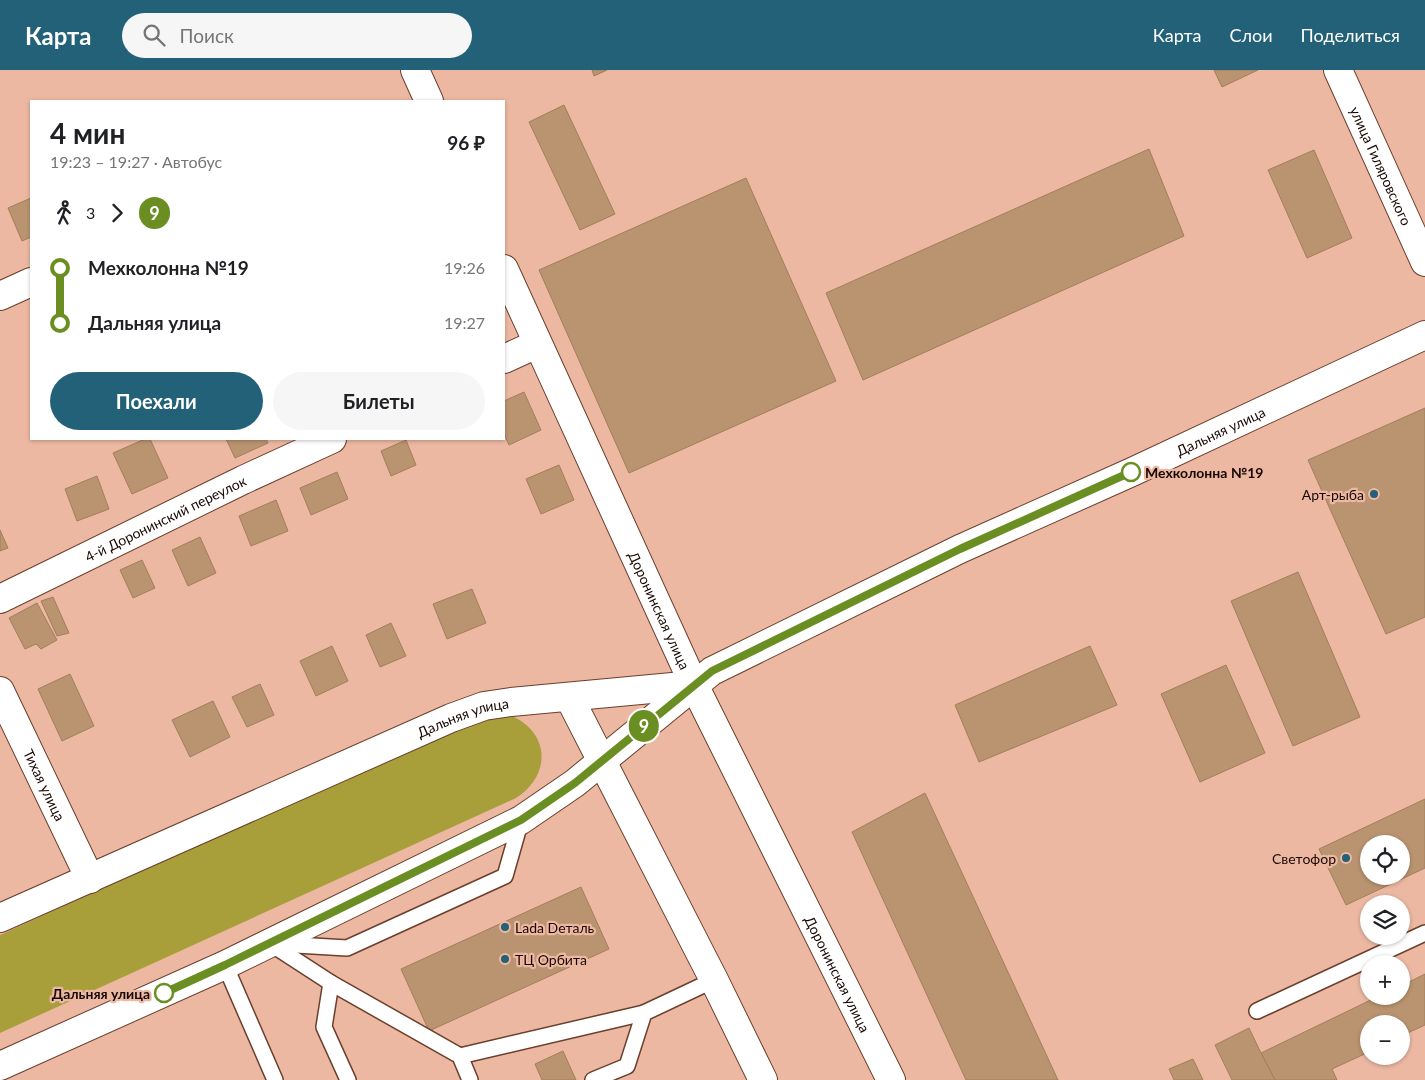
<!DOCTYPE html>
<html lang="ru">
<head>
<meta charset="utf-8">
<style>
  body { margin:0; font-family:Lato,sans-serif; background:#f6f6f6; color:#202124; height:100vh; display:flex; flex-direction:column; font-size:19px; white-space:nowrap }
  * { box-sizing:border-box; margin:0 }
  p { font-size:16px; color:#757577 }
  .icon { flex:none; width:28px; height:28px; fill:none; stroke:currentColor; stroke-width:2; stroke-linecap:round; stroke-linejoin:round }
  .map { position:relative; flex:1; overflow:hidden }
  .side { position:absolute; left:30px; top:30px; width:475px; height:340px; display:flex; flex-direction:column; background:#fff; border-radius:0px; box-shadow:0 1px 4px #0004 }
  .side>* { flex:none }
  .badge { padding:0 10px; border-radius:16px; font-size:18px; line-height:32px }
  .tools { position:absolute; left:1360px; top:765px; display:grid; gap:10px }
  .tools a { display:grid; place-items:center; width:50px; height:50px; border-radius:50%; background:#fff; box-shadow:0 1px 4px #0004; font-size:25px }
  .map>.badge { position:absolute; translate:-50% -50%; box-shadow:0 0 0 2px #fff }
  .legs { display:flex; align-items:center; gap:8px; height:55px; padding:0 20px; font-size:16px }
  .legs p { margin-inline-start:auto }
  .headline { display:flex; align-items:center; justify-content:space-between; height:85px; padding:0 20px }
  h1 { font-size:28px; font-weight:700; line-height:38px }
  .cta { display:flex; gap:10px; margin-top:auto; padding:10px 20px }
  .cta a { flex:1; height:58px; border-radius:30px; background:#226177; color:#fff; font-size:20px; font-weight:700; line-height:58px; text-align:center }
  .cta a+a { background:#f6f6f6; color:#202124 }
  ul { padding:0 20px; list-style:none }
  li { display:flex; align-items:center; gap:18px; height:55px; font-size:19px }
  li i { display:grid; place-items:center; width:8px; height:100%; margin:0 6px; background:currentColor }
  li i::after { content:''; width:12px; height:12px; margin:-6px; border:4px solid; border-radius:50%; background:#fff }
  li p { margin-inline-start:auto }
  li:first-child i { background:linear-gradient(#0000 50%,currentColor 0) }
  li:last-child i { background:linear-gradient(currentColor 50%,#0000 0) }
  header { display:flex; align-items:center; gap:30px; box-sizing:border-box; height:70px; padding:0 25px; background:#226177; color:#fff }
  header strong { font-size:24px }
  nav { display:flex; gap:28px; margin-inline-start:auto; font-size:18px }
  .search { width:350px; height:45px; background:#f6f6f6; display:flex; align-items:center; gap:12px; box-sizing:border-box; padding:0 18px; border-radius:28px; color:#757577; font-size:19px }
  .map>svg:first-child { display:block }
  .green { fill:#a89f3a }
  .building { fill:#ba9470; stroke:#a37e5b; fill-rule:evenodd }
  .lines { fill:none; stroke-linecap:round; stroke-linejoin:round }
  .service-casing { stroke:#6a3f2c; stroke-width:18 }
  .minor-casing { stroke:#6a3f2c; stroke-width:30 }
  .tertiary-casing { stroke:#6a3f2c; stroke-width:30 }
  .service { stroke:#fff; stroke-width:15 }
  .minor { stroke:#fff; stroke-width:28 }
  .tertiary { stroke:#fff; stroke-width:28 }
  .line-1-casing { stroke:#fff; stroke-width:11 }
  .line-1 { stroke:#6b8e23; stroke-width:8 }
  .stop-1-dot { fill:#fff; stroke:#6b8e23; stroke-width:2.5 }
  .poi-dot { fill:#226177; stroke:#ecb8a2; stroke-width:2 }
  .labels { text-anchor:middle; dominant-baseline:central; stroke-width:4.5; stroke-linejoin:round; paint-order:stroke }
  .street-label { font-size:14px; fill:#180803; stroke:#ecb8a2 }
  .stop-label { font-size:14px; font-weight:bold; fill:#180803; stroke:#ecb8a2; text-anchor:start }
  .poi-label { font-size:14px; fill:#180803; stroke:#ecb8a2; text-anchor:end }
</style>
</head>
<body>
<header>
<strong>Карта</strong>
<div class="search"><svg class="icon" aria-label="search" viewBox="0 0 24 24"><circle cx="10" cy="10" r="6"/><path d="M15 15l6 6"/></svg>Поиск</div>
<nav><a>Карта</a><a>Слои</a><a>Поделиться</a></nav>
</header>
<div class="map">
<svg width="1425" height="1010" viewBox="0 0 1425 1010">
  <rect width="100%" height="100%" fill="#ecb8a2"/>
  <path class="green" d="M 510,645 C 550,662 552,705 516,728 L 0,963 L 0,865 L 479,647 Z"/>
  <g class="building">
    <polygon points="592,0 607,0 594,6"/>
    <polygon points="1214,0 1258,0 1222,17"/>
    <polygon points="564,35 615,144 580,160 529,52"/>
    <polygon points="1149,79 1184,166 863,310 826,223"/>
    <polygon points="1314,80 1352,168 1307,188 1268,100"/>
    <polygon points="746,108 836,311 629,403 539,200"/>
    <polygon points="31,128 31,167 22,171 8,138"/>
    <polygon points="524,322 541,360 509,375 504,364 504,331"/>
    <polygon points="1425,338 1425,547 1386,564 1308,390"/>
    <polygon points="145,369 150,369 168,408 132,424 113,383"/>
    <polygon points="226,369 266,369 268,373 235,388"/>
    <polygon points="406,370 416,395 391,406 381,381"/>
    <polygon points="559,395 574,430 541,444 526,409"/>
    <polygon points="337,402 348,429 311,445 300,418"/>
    <polygon points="97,406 109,439 77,451 65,419"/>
    <polygon points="276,430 288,461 251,476 239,446"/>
    <polygon points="0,460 8,478 0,481"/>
    <polygon points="200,467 216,503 188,516 172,480"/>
    <polygon points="142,490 155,518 133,528 120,500"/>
    <polygon points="1298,502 1360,647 1293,676 1231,531"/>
    <polygon points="472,519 486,553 447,569 433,534"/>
    <polygon points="53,527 69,563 57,566 41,531"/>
    <polygon points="37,533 57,570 41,579 36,574 25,579 9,548"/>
    <polygon points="391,553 406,586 380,597 366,565"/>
    <polygon points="332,576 348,611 316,626 300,591"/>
    <polygon points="1090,576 1117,635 979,692 955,635"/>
    <polygon points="1226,595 1265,683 1200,712 1161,624"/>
    <polygon points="70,604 94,656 62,671 38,619"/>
    <polygon points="260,614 274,645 247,657 232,627"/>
    <polygon points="213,631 230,667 190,687 172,650"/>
    <polygon points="925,723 1058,1010 966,1010 852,762"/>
    <path d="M 1425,729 L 1425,798 L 1346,835 L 1319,779 ZM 1369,774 L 1401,774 L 1401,806 L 1369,806 Z"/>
    <polygon points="581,817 609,879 429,961 401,899"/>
    <polygon points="1425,904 1425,955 1401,966 1401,954 1369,954 1369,982 1332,999 1337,1010 1275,1010 1261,983 1379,926 1401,926 1401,916"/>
    <polygon points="1249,958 1261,983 1275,1010 1232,1010 1215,975"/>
    <polygon points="563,981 576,1010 542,1010 535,994"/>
    <polygon points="1193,989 1203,1010 1174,1010 1169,999"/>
  </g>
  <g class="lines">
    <defs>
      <g id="service">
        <polyline points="271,874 331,913 460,986 470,1010"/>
        <polyline points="279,874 347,878 505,806 521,750"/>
        <polyline points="225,895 275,1010"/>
        <polyline points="331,913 324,957 348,1010"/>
        <polyline points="1257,941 1425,863"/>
        <polyline points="460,986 644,943"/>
        <polyline points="593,1010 627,996 644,943 714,910"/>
      </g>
      <g id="minor">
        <polyline points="415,0 429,31"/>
        <path id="s1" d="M 1338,0 L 1425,192"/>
        <path id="s2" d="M 504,199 L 694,615 L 891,1010"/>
        <polyline points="0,226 31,212"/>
        <polyline points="504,289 537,274"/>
        <path id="s3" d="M 0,529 L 243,410 L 332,369"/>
        <path id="s4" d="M 0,621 L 90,809"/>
        <polyline points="569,627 714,910 763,1010"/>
        <path id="s5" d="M 0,848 L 451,648 L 484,636 L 511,632 L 694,615"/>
      </g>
      <g id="tertiary">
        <path id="s6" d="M 0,996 L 225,895 L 521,750 L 575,713 L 712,601 L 960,479 L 1132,402 L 1425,265"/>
      </g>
    </defs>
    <use href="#service" class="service-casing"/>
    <use href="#minor" class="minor-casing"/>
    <use href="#tertiary" class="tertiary-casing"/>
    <use href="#service" class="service"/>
    <use href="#minor" class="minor"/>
    <use href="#tertiary" class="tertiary"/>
  </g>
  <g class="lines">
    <defs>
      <polyline id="line-1" points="164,923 225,895 521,750 575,713 712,601 960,479 1131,402"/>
    </defs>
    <use href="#line-1" class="line-1-casing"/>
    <use href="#line-1" class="line-1"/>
  </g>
  <g class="stop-1-dot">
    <circle cx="1131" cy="402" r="9"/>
    <circle cx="164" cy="923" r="9"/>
  </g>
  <g class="poi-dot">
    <circle cx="1374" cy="424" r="5"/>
    <circle cx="1346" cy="788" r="5"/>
    <circle cx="505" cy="857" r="5"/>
    <circle cx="505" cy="889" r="5"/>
  </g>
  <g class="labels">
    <g class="street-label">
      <text stroke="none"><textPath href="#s1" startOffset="105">улица Гиляровского</textPath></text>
      <text stroke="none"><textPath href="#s6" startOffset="1381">Дальняя улица</textPath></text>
      <text stroke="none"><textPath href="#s3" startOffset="184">4-й Доронинский переулок</textPath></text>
      <text stroke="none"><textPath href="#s2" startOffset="375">Доронинская улица</textPath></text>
      <text stroke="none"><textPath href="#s5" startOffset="505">Дальняя улица</textPath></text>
      <text stroke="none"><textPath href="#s4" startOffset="104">Тихая улица</textPath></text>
      <text stroke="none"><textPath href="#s2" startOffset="780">Доронинская улица</textPath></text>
    </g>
    <g class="stop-label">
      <text x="1145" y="402">Мехколонна №19</text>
      <text x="150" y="923" text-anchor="end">Дальняя улица</text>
    </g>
    <g class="poi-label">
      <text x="1364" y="424">Арт-рыба</text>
      <text x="1336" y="788">Светофор</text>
      <text x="515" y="857" text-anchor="start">Lada Dеталь</text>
      <text x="515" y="889" text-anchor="start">ТЦ Орбита</text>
    </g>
  </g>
</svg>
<div class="tools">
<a><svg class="icon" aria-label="locate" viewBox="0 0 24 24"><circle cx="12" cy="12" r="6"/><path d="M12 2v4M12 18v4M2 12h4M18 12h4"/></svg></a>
<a><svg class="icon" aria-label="layers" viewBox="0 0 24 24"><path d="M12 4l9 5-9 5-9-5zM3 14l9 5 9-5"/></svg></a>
<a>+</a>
<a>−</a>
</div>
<b class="badge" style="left:644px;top:656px;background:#6b8e23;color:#fff">9</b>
<section class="side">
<div class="headline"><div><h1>4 мин</h1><p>19:23 – 19:27 · Автобус</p></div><b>96 ₽</b></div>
<div class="legs"><svg class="icon" aria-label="walk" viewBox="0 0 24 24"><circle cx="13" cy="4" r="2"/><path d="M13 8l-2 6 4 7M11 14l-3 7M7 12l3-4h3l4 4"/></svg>3<svg class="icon" aria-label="forward" viewBox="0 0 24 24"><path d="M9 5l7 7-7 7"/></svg><b class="badge" style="background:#6b8e23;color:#fff">9</b></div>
<ul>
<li><i style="color:#6b8e23"></i><b>Мехколонна №19</b><p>19:26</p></li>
<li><i style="color:#6b8e23"></i><b>Дальняя улица</b><p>19:27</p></li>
</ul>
<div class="cta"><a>Поехали</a><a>Билеты</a></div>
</section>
</div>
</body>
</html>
